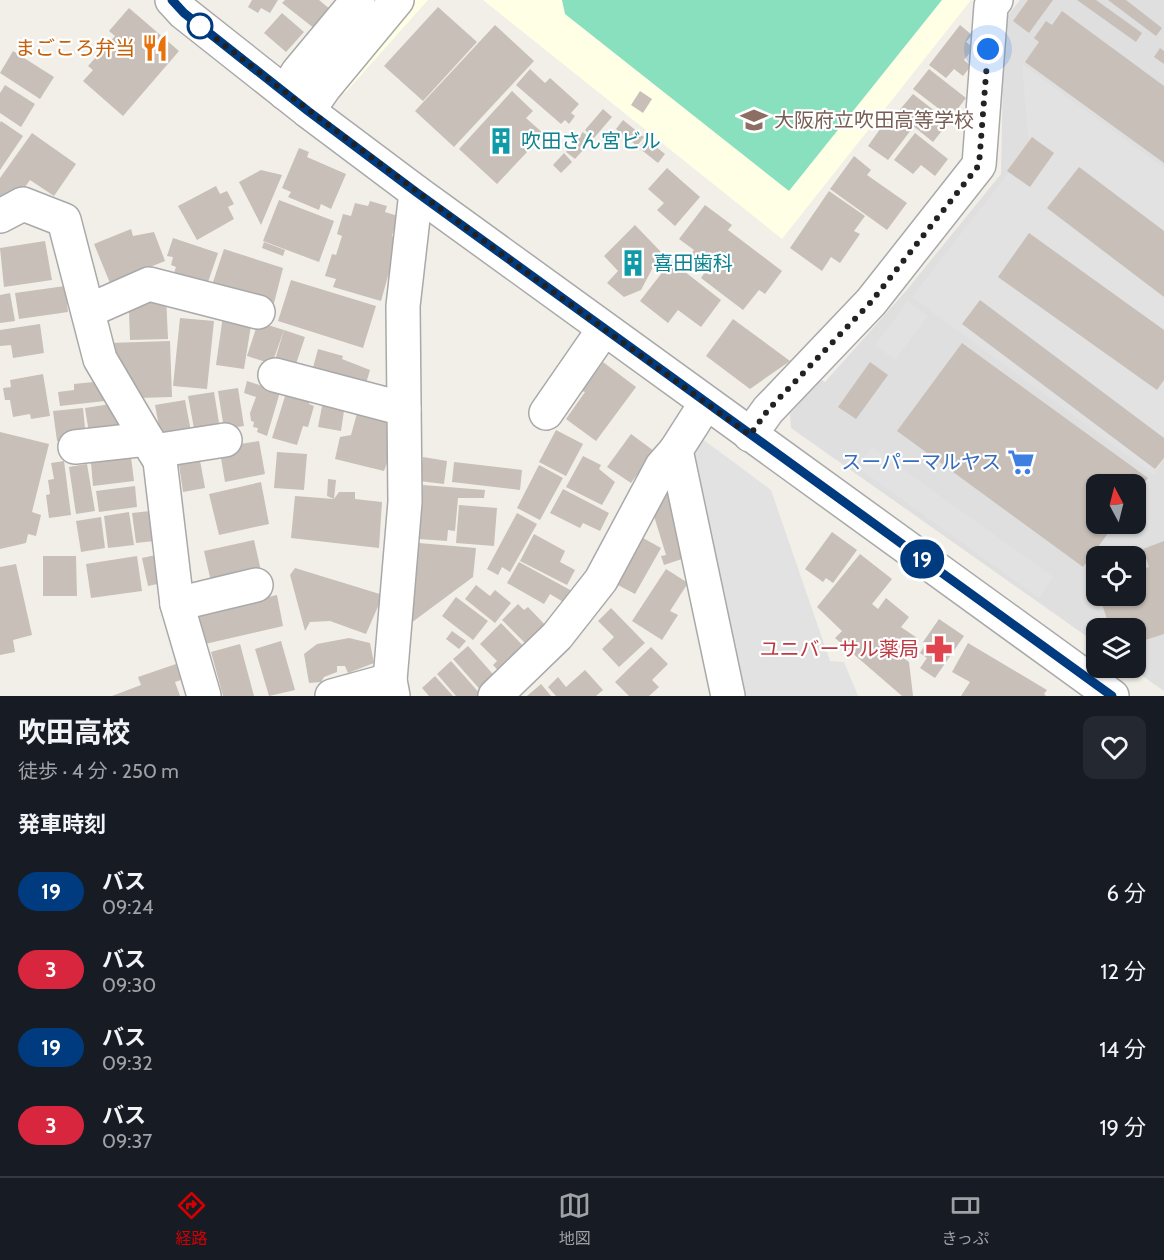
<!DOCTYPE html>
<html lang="ja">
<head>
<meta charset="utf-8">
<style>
  body { margin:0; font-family:Cabin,"Noto Sans JP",sans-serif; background:#242831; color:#f1f3f6; height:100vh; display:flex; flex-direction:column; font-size:22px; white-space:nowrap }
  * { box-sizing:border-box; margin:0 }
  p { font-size:20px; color:#9ea1a6 }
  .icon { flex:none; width:33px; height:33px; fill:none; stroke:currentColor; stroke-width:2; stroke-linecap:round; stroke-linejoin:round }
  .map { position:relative; height:696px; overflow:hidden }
  .panel { display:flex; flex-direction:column; background:#171b24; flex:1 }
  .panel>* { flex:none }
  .badge { padding:0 12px; border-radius:20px; font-size:21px; line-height:39px }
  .needle { width:39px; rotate:353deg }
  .tools { position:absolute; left:1086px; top:474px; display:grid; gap:12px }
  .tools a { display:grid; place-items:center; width:60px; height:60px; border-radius:12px; background:#171b24; box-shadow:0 2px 4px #0004; font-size:30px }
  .you { position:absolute; width:30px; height:30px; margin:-15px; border:4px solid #fff; border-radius:50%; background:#1a73e8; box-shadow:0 0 0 9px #1a73e833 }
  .map>.badge { position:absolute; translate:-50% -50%; box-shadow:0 0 0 3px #fff }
  h2 { padding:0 18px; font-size:22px; line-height:54px }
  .round { display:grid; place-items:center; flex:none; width:63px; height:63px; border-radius:12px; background:#242831 }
  .overview { display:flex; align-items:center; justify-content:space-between; height:102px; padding:0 18px }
  h1 { font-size:28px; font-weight:700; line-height:45px }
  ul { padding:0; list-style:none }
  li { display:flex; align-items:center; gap:18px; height:78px; padding:0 18px }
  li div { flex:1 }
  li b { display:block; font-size:22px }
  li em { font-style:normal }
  li .badge { min-width:66px; font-weight:700; text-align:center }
  .tab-bar { display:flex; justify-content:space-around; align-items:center; height:84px; border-top:2px solid #363941; background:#171b24; font-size:16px; color:#9ea1a6 }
  .tab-bar a { display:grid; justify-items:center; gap:3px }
  .tab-bar .selected { color:#d40000 }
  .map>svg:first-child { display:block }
  .residential { fill:#e0dfdf; fill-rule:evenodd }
  .education { fill:#ffffe5 }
  .pitch { fill:#88e0be }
  .parking { fill:#e2e2e2 }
  .building { fill:#c7bfb8 }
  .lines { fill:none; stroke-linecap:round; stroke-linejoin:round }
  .minor-casing { stroke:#a9a9a9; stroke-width:36 }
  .minor { stroke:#fff; stroke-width:33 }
  .line-casing { stroke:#fff; stroke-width:14 }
  .line { stroke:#003b80; stroke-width:9 }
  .walk { stroke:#222; stroke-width:6; stroke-dasharray:0 10.8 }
  .stop-dot { fill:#fff; stroke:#003b80; stroke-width:3 }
  .labels { text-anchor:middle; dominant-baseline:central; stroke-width:4.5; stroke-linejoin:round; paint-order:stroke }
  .food-label { font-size:20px; fill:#c56008; stroke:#fff; text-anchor:end }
  .education-label { font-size:20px; fill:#785e54; stroke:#fff; text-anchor:start }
  .culture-label { font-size:20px; fill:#0d838f; stroke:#fff; text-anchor:start }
  .shop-label { font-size:20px; fill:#366cbe; stroke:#fff; text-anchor:end }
  .health-label { font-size:20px; fill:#be3a42; stroke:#fff; text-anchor:end }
</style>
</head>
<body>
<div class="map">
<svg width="1164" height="696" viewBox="0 0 1164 696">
  <rect width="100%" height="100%" fill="#f2efe9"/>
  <path class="residential" d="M 1020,0 L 1164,0 L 1164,691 L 1131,668 L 1136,668 L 1136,628 L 1096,628 L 1096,643 L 791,428 L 790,414 L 820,379 L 825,382 L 905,292 L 1001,174 L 1004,20 ZM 1096,484 L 1136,484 L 1136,524 L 1096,524 ZM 1096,556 L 1136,556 L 1136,596 L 1096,596 Z"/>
  <g class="education">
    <polygon points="372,0 428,0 345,93 315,71"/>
    <polygon points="483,0 971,0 782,239"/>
  </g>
  <polygon class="pitch" points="562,0 942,0 789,191 565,14"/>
  <g class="parking">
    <polygon points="1022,64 1164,168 1164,460 1154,475 912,297 1029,146"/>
    <polygon points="908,301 928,316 895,360 875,345"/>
    <polygon points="697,435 771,490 830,661 844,662 858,696 742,696 686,452"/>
    <polygon points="872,447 1053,577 1039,598 857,467"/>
  </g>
  <g class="building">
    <polygon points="252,0 278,0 270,13 261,8 258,13 248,7"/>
    <polygon points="285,0 319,0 331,10 315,29 282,3"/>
    <polygon points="1028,0 1053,0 1029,33 1013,21"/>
    <polygon points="1077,0 1096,0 1142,33 1136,42"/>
    <polygon points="1108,0 1126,0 1162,28 1156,36"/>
    <polygon points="438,7 477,42 423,101 384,66"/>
    <polygon points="129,8 179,51 123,116 83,81 93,70 88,66 115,36 109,31"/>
    <polygon points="1062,11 1164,86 1164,163 1025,62 1039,42 1034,38 1046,21 1052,25"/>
    <polygon points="282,13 304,32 286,52 264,33"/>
    <polygon points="495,25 534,61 454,147 415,111"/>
    <polygon points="960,25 972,35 966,42 974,48 964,60 971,66 963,76 954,69 946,78 929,65"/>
    <polygon points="1160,48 1164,51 1164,64 1154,57"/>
    <polygon points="13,51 54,77 40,99 0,73"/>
    <polygon points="530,69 545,83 550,78 579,104 571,113 575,116 569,124 565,120 561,124 516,85"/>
    <polygon points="929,69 966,98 956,111 952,108 947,115 913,89"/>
    <polygon points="5,85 35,104 21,127 0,113 0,93"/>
    <polygon points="512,91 533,111 526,118 544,134 497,184 459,149"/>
    <polygon points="640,91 652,99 643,113 631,105"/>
    <polygon points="913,94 949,122 933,142 897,113"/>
    <polygon points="603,109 612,117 594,138 585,130"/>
    <polygon points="890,115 911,130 888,160 868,146"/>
    <polygon points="623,120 644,137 637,146 616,129"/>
    <polygon points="1,121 23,136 0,170 0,123"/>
    <polygon points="583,132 592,140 575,159 566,152"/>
    <polygon points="32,133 76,164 54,196 30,180 19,195 0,207 0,178"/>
    <polygon points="915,133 948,159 935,176 921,165 913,174 894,160"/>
    <polygon points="1032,137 1054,153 1030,187 1007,171"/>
    <polygon points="646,139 665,154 658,163 639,148"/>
    <polygon points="299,148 309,152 307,157 346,174 331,209 321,204 319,210 288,197 291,192 282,188"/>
    <polygon points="564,153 572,162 561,173 553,165"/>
    <polygon points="854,156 871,170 867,175 907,203 887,230 830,189"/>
    <polygon points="1079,167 1164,231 1164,297 1047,208"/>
    <polygon points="667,168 700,197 675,226 657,210 664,203 648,189"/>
    <polygon points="261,170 282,175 261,225 239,182"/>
    <polygon points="216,186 220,194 227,191 234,204 228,207 234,219 197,240 178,206"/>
    <polygon points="829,191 865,216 854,231 860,234 840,263 831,257 822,271 790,248"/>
    <polygon points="279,200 334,221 319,262 263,241"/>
    <polygon points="370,201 387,206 385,212 398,216 392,236 399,237 381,301 333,287 336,279 325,276 332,254 336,255 342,236 337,234 343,214 351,216 355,203 368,206"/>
    <polygon points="705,205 732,225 728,230 782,271 765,294 759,290 743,310 701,278 705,272 687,259 694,250 679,239"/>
    <polygon points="635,225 661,252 641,290 624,297 607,283 618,271 604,256"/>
    <polygon points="131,229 133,236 154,232 165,261 110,283 94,244"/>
    <polygon points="1029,233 1164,330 1164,380 1157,390 998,277"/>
    <polygon points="173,238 218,253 206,288 173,276 176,267 171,265 173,257 167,256"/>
    <polygon points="45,241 52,280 4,287 0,248"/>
    <polygon points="264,242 285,250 283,256 262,248"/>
    <polygon points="224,249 283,268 273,307 210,291"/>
    <polygon points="671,261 721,300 701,327 678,310 668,323 640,301"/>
    <polygon points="291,280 376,306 363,348 278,321"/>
    <polygon points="65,286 68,312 19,319 15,293"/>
    <polygon points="10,293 15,321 0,323 0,295"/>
    <polygon points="149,295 166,295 168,339 130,340 129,312 135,305 149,304"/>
    <polygon points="980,300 1164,438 1164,458 1155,469 962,324"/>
    <polygon points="223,316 252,319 244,369 216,365"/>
    <polygon points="180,318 214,321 207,389 173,386"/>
    <polygon points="733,319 790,361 750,389 706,356"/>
    <polygon points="258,322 284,330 272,364 247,356"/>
    <polygon points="40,324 44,353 13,358 11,345 0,346 0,330"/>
    <polygon points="284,330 305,337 295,367 275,360"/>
    <polygon points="170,341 172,397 138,398 108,343"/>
    <polygon points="962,343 1148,478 1136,496 1136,484 1096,484 1096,524 1115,524 1083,567 897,431"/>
    <polygon points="318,349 343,356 342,359 370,370 364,390 311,375"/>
    <polygon points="603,362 636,387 596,441 566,419 585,392 582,391"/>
    <polygon points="870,362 888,375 856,419 838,407"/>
    <polygon points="43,374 50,416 31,419 30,414 13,417 10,400 5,400 3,388 11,387 10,380"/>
    <polygon points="103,381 105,401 60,406 58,392 74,390 74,384"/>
    <polygon points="247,381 280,392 267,436 257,432 258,428 253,427 254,422 251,421 250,413 256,397 244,393"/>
    <polygon points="238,388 244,426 224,429 218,391"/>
    <polygon points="214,392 220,429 195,434 188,396"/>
    <polygon points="286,393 310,400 309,404 314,406 308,427 303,426 297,445 272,438"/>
    <polygon points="185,400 192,437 162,442 155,405"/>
    <polygon points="336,401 345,404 341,431 318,427 322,406"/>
    <polygon points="117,403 128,434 90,439 85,408"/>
    <polygon points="359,406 397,413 394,444 384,471 335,459 340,437 351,435"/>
    <polygon points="83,408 86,438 57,441 53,411"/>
    <polygon points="556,430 583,444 566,476 539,462"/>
    <polygon points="0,432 49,444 32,512 41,515 36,536 28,534 26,543 0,549"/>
    <polygon points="631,434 654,451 631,483 607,467"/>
    <polygon points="259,441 265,474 225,482 221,458 229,457 229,452 234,445"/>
    <polygon points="277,452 307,454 304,490 274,488"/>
    <polygon points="199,455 205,488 183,492 178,458"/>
    <polygon points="583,456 601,465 599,469 615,482 602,505 566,487"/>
    <polygon points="131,457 134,481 93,486 91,463"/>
    <polygon points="423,457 447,461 444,484 419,481"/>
    <polygon points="64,461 71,515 49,518 46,495 50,494 48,480 54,479 51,463"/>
    <polygon points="454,462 522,470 520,490 452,482"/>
    <polygon points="87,464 95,511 76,514 69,467"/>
    <polygon points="539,465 563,478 540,520 517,508"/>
    <polygon points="328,479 336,480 334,499 327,496"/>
    <polygon points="261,482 269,524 219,535 209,494"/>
    <polygon points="423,485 485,490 484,498 458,498 455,531 448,530 447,541 419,539"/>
    <polygon points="135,486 137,507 99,512 96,491"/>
    <polygon points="563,489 609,513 600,531 583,523 580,528 550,513"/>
    <polygon points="674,490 694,555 664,565 661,556 666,555 650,503 655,496"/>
    <polygon points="339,492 355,492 355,499 382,502 379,548 291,538 295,496 334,499"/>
    <polygon points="459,505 497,508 494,546 456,543"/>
    <polygon points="159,510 163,540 136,543 132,513"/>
    <polygon points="129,512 134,545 108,548 104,516"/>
    <polygon points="517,513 537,524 510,572 502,567 498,575 487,569"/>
    <polygon points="101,517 105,548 81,552 76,521"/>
    <polygon points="832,532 857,550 833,583 826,578 823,582 805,569"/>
    <polygon points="534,534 565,551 560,562 575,570 567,585 520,561"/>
    <polygon points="643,538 661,548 635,594 616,584"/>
    <polygon points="254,540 261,571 211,582 204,551"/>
    <polygon points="1164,541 1164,634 1136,643 1136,628 1110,628 1102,604 1108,602 1106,596 1136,596 1136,571 1149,567 1143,549"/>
    <polygon points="419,543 476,548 473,577 411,623"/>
    <polygon points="165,553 171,581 148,586 142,558"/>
    <polygon points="860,554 892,579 872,604 878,609 886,598 909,617 901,627 917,638 902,657 909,662 913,696 902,696 835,638 842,631 817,607"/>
    <polygon points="43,556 76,556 77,596 43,596"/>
    <polygon points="137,556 142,591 91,598 86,564"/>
    <polygon points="519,562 572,591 565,603 550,594 544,604 507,583"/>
    <polygon points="16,564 32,635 13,640 15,652 0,655 0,567"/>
    <polygon points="295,568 383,595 366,634 330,621 310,622 305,631 290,575"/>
    <polygon points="666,569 688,583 670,611 678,615 662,640 632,621"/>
    <polygon points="476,585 490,596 495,590 511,603 495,623 465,599"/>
    <polygon points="277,595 283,626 205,644 198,613"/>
    <polygon points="456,597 488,621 473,640 442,616"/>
    <polygon points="518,604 524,610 528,607 551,631 532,650 502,620"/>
    <polygon points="611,608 645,643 619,667 602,649 614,637 598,621"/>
    <polygon points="939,619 964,636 935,678 920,668 927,658 920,653 925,645 923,642"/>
    <polygon points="501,623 529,652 504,677 493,665 497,661 480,644"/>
    <polygon points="452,631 466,641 459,649 446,639"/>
    <polygon points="349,638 370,643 374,663 348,673 345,666 337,666 337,672 324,677 321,682 309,683 304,654 317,644"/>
    <polygon points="281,641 295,690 269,696 255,649"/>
    <polygon points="968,643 1047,690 1044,694 1046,696 961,696 970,682 952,672"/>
    <polygon points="240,644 254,696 223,696 211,652"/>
    <polygon points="468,646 499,681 484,694 453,659"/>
    <polygon points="651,647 668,664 652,680 659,687 649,696 629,696 615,682"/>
    <polygon points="451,661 482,696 456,696 437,674"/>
    <polygon points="176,664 181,680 175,682 180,696 112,696 141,685 138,677"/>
    <polygon points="585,670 603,690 596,696 556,696 548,687 558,677 566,687"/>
    <polygon points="435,676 453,696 429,696 422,688"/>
    <polygon points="541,684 551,696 527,696"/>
  </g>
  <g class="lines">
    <defs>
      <g id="minor">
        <polyline points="172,0 184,13 308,111 416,192 1112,696"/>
        <polyline points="285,93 298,72 358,0"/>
        <polyline points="308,111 324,88 397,0"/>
        <polyline points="0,216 23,204 64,220 100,359 160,461 177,604 204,696"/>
        <polyline points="88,311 149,284 258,312"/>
        <polyline points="275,375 404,409"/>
        <polyline points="706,403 676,450 728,696"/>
        <polyline points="546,413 604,329"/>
        <polyline points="750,435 768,410 871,302 979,165 991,6 996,0"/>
        <polyline points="75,447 147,439"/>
        <polyline points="154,451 225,440"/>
        <polyline points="177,604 256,585"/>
        <polyline points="332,696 390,680"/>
        <polyline points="393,696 390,680 405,502 403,306 416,192"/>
        <polyline points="495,696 557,636 601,580 662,466 676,450"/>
      </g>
    </defs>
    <use href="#minor" class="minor-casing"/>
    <use href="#minor" class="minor"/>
  </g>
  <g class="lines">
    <defs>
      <polyline id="line" points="172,0 184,13 308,111 416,192 1112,696"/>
    </defs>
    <use href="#line" class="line-casing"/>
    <use href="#line" class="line"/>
    <path class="walk" d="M 200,26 C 379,167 565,300 750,435 L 768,410 L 871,302 L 979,165 L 988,49"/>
  </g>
  <defs>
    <symbol id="restaurant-bare" viewBox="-9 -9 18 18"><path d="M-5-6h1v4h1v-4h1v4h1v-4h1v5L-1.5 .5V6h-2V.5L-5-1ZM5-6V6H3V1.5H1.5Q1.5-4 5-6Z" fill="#e8710a" stroke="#fff" stroke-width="2.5" paint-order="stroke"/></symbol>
    <symbol id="school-bare" viewBox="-9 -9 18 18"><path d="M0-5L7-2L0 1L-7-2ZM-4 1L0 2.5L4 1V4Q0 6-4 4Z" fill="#8d6e63" stroke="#fff" stroke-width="2.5" paint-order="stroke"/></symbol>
    <symbol id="building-bare" viewBox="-9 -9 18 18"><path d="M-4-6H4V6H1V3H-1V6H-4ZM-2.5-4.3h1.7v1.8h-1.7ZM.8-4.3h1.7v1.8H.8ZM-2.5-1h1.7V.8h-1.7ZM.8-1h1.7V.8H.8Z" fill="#0f9aa8" stroke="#fff" stroke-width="2.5" paint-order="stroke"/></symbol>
    <symbol id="supermarket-bare" viewBox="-9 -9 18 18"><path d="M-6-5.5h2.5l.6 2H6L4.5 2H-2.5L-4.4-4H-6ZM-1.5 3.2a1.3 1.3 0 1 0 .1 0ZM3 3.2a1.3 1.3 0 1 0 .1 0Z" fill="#3f7fe0" stroke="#fff" stroke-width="2.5" paint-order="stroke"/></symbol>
    <symbol id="pharmacy-bare" viewBox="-9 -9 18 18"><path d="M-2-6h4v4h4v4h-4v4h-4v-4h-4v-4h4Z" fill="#e0444e" stroke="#fff" stroke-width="2.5" paint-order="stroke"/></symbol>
  </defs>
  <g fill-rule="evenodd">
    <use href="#restaurant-bare" x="136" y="29" width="38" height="38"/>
    <use href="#school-bare" x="735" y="101" width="38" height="38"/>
    <use href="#building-bare" x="482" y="122" width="38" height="38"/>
    <use href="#building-bare" x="614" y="244" width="38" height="38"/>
    <use href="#supermarket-bare" x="1002" y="443" width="38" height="38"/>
    <use href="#pharmacy-bare" x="920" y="630" width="38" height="38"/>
  </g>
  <circle class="stop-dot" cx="200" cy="26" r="12"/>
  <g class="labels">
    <g class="food-label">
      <text x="135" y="48">まごころ弁当</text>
    </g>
    <g class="education-label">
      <text x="774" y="120">大阪府立吹田高等学校</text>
    </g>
    <g class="culture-label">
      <text x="521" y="141">吹田さん宮ビル</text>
      <text x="653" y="263">喜田歯科</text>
    </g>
    <g class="shop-label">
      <text x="1001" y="462">スーパーマルヤス</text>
    </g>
    <g class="health-label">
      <text x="919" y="649">ユニバーサル薬局</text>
    </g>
  </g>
</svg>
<div class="tools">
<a><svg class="needle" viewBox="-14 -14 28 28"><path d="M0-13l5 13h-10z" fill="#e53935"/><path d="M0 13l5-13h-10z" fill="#9ea1a6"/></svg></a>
<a><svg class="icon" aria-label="locate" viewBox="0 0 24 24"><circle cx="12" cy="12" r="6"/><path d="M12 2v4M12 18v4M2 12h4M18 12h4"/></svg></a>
<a><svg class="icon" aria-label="layers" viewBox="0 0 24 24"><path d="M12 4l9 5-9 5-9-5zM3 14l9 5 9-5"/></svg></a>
</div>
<div class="you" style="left:988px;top:49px"></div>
<b class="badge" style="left:922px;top:559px;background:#003b80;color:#fff">19</b>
</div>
<section class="panel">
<div class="overview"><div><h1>吹田高校</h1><p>徒歩 · 4 分 · 250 m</p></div><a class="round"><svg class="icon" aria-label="heart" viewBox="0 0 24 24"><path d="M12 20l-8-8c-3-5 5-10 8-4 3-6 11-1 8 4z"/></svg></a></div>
<h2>発車時刻</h2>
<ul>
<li><span class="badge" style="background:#003b80;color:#fff">19</span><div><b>バス</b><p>09:24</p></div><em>6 分</em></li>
<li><span class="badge" style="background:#d7263d;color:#fff">3</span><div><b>バス</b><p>09:30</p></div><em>12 分</em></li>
<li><span class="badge" style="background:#003b80;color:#fff">19</span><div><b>バス</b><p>09:32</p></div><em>14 分</em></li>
<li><span class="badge" style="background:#d7263d;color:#fff">3</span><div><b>バス</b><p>09:37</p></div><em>19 分</em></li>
</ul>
</section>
<nav class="tab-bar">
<a class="selected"><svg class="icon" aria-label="directions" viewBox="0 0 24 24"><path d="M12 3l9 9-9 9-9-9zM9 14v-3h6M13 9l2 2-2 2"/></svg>経路</a>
<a><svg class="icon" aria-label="map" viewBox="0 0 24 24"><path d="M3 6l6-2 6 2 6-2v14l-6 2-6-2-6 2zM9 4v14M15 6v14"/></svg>地図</a>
<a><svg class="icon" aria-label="tickets" viewBox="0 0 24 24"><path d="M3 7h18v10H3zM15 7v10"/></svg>きっぷ</a>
</nav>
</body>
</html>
